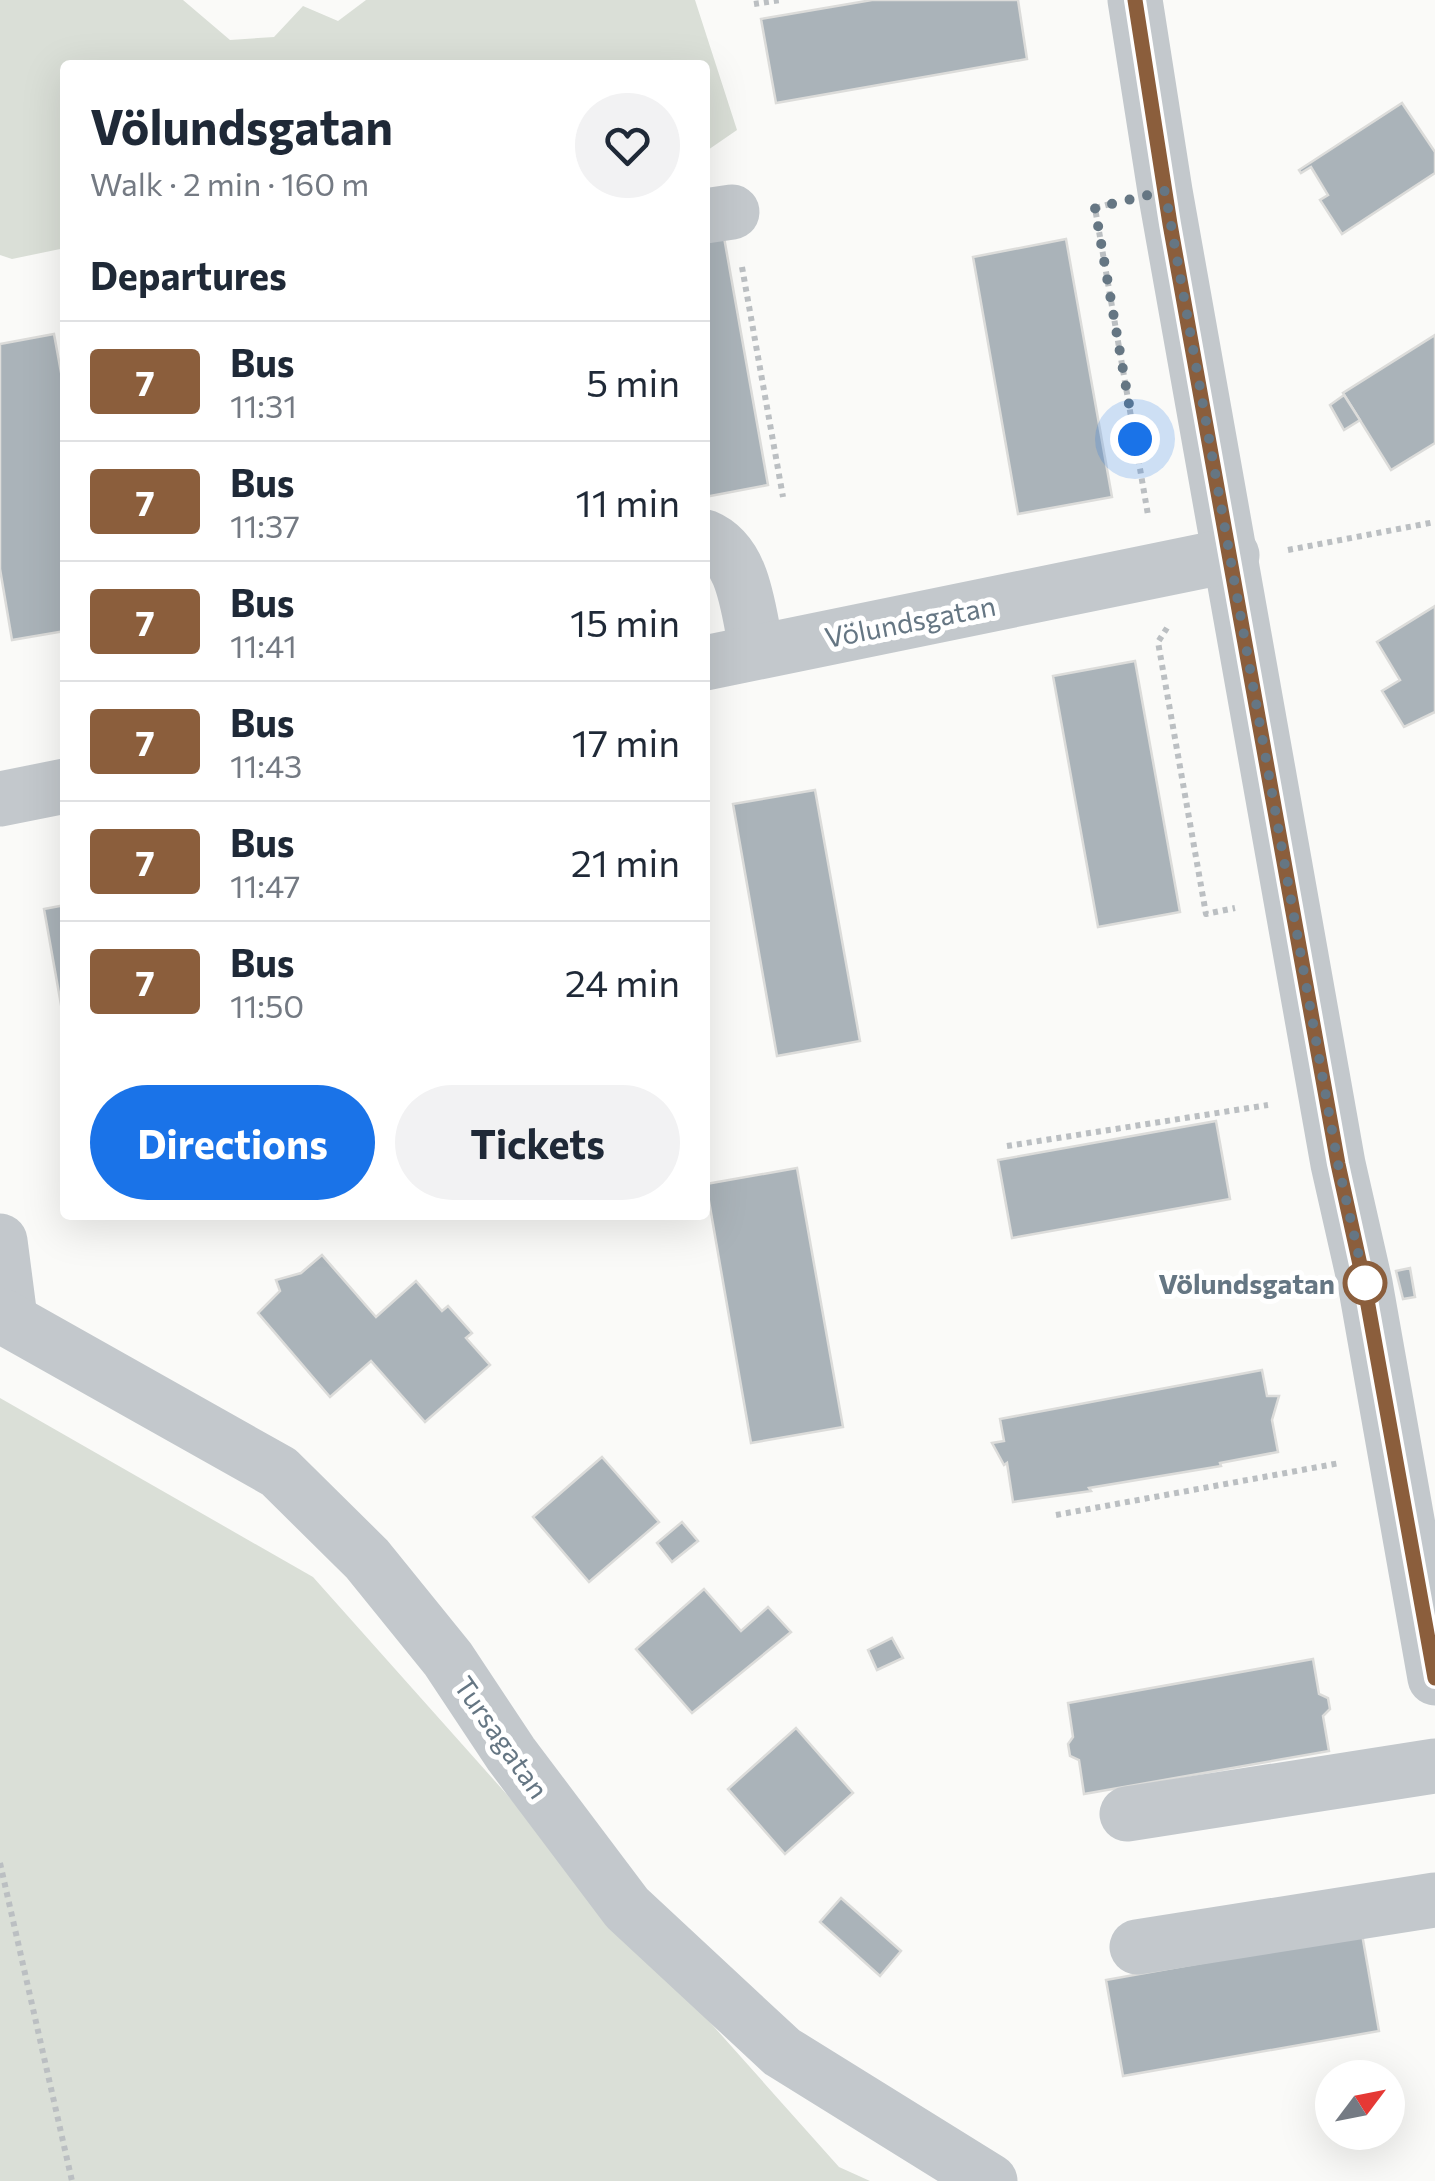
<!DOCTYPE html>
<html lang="en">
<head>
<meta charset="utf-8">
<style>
  body { margin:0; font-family:Commissioner,sans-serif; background:#f2f2f3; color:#1f2937; height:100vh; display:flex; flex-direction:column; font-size:38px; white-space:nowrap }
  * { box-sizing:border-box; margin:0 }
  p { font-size:32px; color:#747a83 }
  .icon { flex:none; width:55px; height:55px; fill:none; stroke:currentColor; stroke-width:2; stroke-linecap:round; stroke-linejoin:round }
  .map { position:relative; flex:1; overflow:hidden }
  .panel { position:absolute; left:60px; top:60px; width:650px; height:1160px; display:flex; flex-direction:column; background:#fff; border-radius:10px; box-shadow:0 10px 40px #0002 }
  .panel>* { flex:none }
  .badge { padding:0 20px; border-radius:8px; font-size:35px; line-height:65px }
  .needle { width:65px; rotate:58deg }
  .tools { position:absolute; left:1315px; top:2060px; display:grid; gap:20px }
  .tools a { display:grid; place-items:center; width:90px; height:90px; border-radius:50%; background:#fff; box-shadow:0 10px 40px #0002; font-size:50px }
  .you { position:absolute; width:50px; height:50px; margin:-25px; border:8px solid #fff; border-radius:50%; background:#1a73e8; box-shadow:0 0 0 15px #1a73e833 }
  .map>.badge { position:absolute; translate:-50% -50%; box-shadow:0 0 0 5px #fff }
  h2 { padding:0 30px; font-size:38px; line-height:90px }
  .round { display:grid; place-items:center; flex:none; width:105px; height:105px; border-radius:52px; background:#f2f2f3 }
  .head { display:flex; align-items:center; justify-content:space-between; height:170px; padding:0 30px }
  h1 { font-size:48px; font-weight:700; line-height:75px }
  .cta { display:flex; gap:20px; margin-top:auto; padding:20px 30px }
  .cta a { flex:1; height:115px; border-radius:60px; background:#1a73e8; color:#fff; font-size:40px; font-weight:700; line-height:115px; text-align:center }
  .cta a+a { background:#f2f2f3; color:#1f2937 }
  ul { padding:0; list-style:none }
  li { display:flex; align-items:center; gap:30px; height:120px; padding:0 30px; border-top:2px solid #e0e1e3 }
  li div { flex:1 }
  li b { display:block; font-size:38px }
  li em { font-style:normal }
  li .badge { min-width:110px; font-weight:700; text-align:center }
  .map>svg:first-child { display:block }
  .green { fill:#dadfd7 }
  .building { fill:#aab3b9; stroke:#dcdcda; stroke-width:2.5 }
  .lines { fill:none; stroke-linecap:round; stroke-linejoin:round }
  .path { stroke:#bbbfc2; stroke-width:6; stroke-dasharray:5 5; stroke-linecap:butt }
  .minor { stroke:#c3c8cc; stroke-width:55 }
  .line-casing { stroke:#fff; stroke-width:22 }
  .line { stroke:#8b5e3c; stroke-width:15 }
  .walk { stroke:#657683; stroke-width:10; stroke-dasharray:0 18 }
  .stop-dot { fill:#fff; stroke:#8b5e3c; stroke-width:5 }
  .labels { text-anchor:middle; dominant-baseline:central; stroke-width:10; stroke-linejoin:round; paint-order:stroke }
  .street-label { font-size:28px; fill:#657683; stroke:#fff }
  .stop-label { font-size:28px; font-weight:bold; fill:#657683; stroke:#fff; text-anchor:end }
</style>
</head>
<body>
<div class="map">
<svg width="1435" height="2181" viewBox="0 0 1435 2181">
  <rect width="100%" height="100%" fill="#fafaf8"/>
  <g class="green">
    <polygon points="0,0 183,0 230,40 274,37 303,6 338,21 366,0 695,0 737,130 705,152 705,65 65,65 65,248 12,259 0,255"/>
    <polygon points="0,1398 313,1577 839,2167 870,2181 0,2181"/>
  </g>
  <g class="building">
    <polygon points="872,0 1018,0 1027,59 776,103 761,19"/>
    <polygon points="1402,103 1435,152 1435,173 1342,234 1320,200 1328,195 1311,167 1301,173 1299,170"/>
    <polygon points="722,226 768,485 705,497 705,229"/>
    <polygon points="1066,239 1112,497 1018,514 973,257"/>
    <polygon points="54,334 65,394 65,631 12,640 0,569 0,344"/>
    <polygon points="1435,335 1435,443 1391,470 1343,393"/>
    <polygon points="1344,395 1360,420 1344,430 1330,405"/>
    <polygon points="1435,606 1435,712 1404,727 1382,691 1400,680 1377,642"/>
    <polygon points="1135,661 1180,912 1098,927 1053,676"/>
    <polygon points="815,790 860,1041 777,1056 733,804"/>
    <polygon points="65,905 65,1027 44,909"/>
    <polygon points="1216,1121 1230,1199 1012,1238 998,1160"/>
    <polygon points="797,1168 843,1427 751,1443 706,1184"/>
    <polygon points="322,1255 376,1317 416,1281 442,1311 448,1306 472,1333 466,1338 490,1365 425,1422 371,1361 330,1397 258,1313 280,1291 276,1280 301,1273"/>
    <polygon points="1410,1268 1415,1297 1403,1299 1396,1271"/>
    <polygon points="1262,1370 1267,1396 1279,1396 1272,1420 1278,1452 1220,1463 1221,1466 1089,1488 1091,1491 1013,1502 1007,1463 1004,1465 992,1443 1004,1441 1000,1419"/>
    <polygon points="602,1457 659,1522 589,1582 533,1517"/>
    <polygon points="682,1522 698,1541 672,1562 657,1543"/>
    <polygon points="704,1589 741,1631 768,1607 791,1632 692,1713 636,1649"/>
    <polygon points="892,1638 903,1658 877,1670 868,1650"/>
    <polygon points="1313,1659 1319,1694 1328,1698 1330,1709 1323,1716 1329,1751 1084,1794 1079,1760 1070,1756 1068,1744 1073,1737 1068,1703"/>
    <polygon points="796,1728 853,1793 785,1854 728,1789"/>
    <polygon points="841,1898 901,1951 880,1976 820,1922"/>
    <polygon points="1362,1934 1379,2031 1123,2076 1106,1980"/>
  </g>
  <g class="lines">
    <g class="path">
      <polyline points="754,4 780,0"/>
      <polyline points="1110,204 1095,208 1148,515"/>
      <polyline points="742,267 783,497"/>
      <polyline points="1288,550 1435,522"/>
      <polyline points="1167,628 1158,642 1206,914 1235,908"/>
      <polyline points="1007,1146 1268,1105"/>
      <polyline points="1056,1515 1340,1463"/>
      <polyline points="0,1863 72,2181"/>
    </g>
    <g class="minor">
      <polyline points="1135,0 1165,191 1338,1164 1365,1283 1435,1678"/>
      <polyline points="705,216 732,212"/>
      <path d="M 705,537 C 746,554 748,613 757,651"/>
      <polyline points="705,663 1232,555"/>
      <polyline points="0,799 65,786"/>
      <polyline points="0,1241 10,1318"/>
      <polyline points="0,1315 279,1472 367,1559 448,1659 511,1754 627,1908 782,2052 990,2181"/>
      <polyline points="1127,1814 1435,1766"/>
      <polyline points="1137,1947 1435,1900"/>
    </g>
  </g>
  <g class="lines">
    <defs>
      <polyline id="line" points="1135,0 1170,224 1338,1164 1364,1283 1435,1678"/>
    </defs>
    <use href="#line" class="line-casing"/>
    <use href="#line" class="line"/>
    <polyline class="walk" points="1135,439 1095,208 1165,191 1338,1164 1365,1283"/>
  </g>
  <circle class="stop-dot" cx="1365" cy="1283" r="20"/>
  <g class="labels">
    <g class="street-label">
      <text transform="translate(910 621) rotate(-11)">Völundsgatan</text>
      <text transform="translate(502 1737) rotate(55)">Tursagatan</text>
    </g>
    <g class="stop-label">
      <text x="1335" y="1283">Völundsgatan</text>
    </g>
  </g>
</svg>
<div class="tools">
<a><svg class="needle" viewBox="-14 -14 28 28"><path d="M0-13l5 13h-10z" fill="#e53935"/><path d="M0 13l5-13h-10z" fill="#747a83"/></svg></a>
</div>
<div class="you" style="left:1135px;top:439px"></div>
<section class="panel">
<div class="head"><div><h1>Völundsgatan</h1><p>Walk · 2 min · 160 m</p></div><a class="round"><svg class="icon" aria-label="heart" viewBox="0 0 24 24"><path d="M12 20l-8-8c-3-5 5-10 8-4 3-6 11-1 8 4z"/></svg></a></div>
<h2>Departures</h2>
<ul>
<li><span class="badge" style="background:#8b5e3c;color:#fff">7</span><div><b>Bus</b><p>11:31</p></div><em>5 min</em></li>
<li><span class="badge" style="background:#8b5e3c;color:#fff">7</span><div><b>Bus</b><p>11:37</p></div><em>11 min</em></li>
<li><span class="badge" style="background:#8b5e3c;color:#fff">7</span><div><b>Bus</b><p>11:41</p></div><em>15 min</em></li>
<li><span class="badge" style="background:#8b5e3c;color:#fff">7</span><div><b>Bus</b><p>11:43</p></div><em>17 min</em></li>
<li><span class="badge" style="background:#8b5e3c;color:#fff">7</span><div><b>Bus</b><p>11:47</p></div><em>21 min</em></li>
<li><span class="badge" style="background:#8b5e3c;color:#fff">7</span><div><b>Bus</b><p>11:50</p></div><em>24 min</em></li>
</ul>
<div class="cta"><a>Directions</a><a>Tickets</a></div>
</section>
</div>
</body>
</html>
